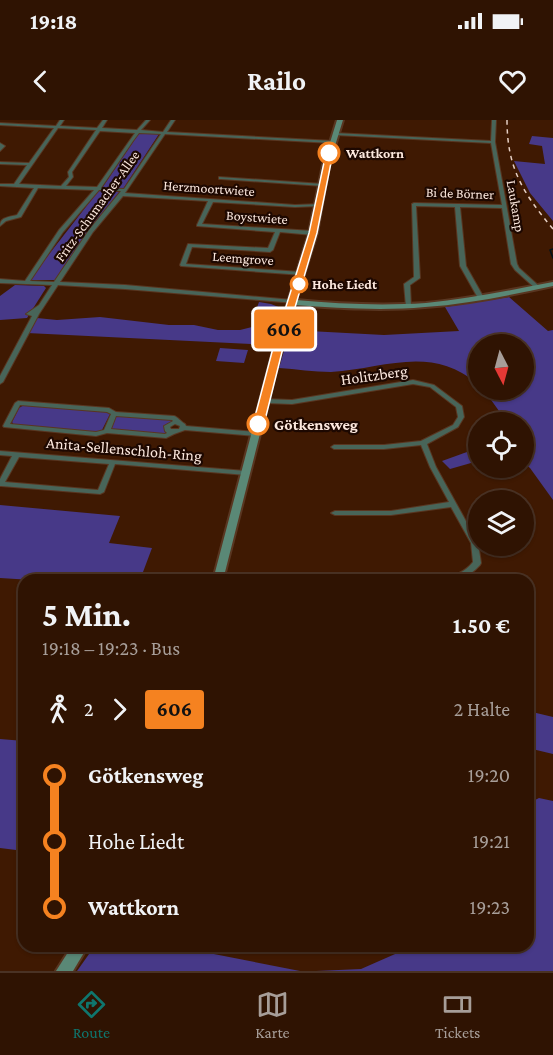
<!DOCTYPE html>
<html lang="de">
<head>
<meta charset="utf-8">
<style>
  body { margin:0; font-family:"Crimson Pro",serif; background:#3b2011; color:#f1f3f6; height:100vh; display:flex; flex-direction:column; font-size:22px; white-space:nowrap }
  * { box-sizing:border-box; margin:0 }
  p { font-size:20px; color:#a79e99 }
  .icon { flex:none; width:33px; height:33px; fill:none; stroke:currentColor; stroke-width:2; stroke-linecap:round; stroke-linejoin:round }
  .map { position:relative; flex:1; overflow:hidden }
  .sheet { position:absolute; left:18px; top:454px; width:516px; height:378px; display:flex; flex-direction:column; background:#2f1302; border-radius:18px; box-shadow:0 2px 4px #0004,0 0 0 2px #4a3224 }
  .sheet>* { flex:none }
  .badge { padding:0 12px; border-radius:4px; font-size:21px; line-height:39px }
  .needle { width:39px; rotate:174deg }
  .fabs { position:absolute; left:468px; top:214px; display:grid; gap:12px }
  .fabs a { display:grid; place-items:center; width:66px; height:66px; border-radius:50%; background:#2f1302; box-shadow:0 2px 4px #0004,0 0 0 2px #4a3224; font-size:30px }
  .map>.badge { position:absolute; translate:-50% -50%; box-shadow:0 0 0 3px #fff }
  .legs { display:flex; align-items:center; gap:9px; height:66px; padding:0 24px; font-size:20px }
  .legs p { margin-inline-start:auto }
  .head { display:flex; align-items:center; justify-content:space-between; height:102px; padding:0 24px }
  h1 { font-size:33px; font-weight:700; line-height:45px }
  ul { padding:0 24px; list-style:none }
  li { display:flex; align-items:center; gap:21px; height:66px; font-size:22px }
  li i { display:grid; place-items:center; width:9px; height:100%; margin:0 8px; background:currentColor }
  li i::after { content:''; width:15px; height:15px; margin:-8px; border:4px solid; border-radius:50%; background:#2f1302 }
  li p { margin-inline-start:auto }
  li:first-child i { background:linear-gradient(#0000 50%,currentColor 0) }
  li:last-child i { background:linear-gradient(currentColor 50%,#0000 0) }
  .status { display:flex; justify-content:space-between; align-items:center; height:42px; padding:0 30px; background:#2f1302; direction:ltr }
  .status svg { height:16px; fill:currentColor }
  header { display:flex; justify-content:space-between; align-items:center; height:78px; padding:0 24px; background:#2f1302; font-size:27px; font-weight:700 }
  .menu { display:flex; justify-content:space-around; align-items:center; height:84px; border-top:2px solid #4a3224; background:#2f1302; font-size:16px; color:#a79e99 }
  .menu a { display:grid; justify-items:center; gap:3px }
  .menu .active { color:#0f766e }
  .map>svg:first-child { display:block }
  .green { fill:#473988 }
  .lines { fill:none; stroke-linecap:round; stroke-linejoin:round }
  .stream { stroke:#02121a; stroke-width:1.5 }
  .street-casing { stroke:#593621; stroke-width:2 }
  .secondary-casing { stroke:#593621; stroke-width:4 }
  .street { fill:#486559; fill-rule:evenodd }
  .secondary { fill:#5a8876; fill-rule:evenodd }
  .rail { stroke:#e4cec3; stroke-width:1.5; stroke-dasharray:4.5 4.5; stroke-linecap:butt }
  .line-1 { fill:#f58220; stroke:#fff; stroke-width:1.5 }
  .stop-1-dot { fill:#fff; stroke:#f58220; stroke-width:3 }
  .labels { text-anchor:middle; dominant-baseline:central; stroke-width:4.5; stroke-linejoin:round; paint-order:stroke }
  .far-stop-label { font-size:14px; font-weight:bold; fill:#fce8de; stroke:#1d0801; text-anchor:start }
  .far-street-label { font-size:14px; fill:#fce8de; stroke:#1d0801 }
  .street-label { font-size:16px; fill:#fce8de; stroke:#1d0801 }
  .stop-label { font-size:16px; font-weight:bold; fill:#fce8de; stroke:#1d0801; text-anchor:start }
</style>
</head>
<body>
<div class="status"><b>19:18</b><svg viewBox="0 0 49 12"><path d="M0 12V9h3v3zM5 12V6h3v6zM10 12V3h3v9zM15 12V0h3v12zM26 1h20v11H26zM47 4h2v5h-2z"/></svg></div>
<header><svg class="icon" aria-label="back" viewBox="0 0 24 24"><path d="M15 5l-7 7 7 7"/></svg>Railo<svg class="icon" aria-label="heart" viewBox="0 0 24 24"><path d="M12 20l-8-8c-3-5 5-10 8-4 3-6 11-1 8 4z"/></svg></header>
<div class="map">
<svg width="553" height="851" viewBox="0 0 553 851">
  <rect width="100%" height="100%" fill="#3f1902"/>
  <g class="green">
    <polygon points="139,13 159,14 123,69 102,68"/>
    <polygon points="532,16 553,18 553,101 530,73 514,41 545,44 542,26 529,24"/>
    <polygon points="99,70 120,72 86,114 55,160 29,160"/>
    <polygon points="15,165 44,166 46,168 27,198 0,200 0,176"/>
    <path d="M 509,177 L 548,211 L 553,210 L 553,380 L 530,348 L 524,343 L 524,303 L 499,303 L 499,291 L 484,270 L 524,270 L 524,225 L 478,225 L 478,264 C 430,224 384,249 331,252 C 314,252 296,249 279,248 L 290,210 L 384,215 L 459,211 L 445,187 Z"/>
    <polygon points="259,182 271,184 281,188 269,225 27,213 37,198 57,200 100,197 169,205 194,205 218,210 240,210 256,206 255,193"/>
    <polygon points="220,228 248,230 244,243 216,241"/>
    <polygon points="24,285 108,292 110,294 102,310 97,312 14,305 12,302 19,288"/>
    <polygon points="115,295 172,300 175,302 169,303 171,313 166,314 109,310"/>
    <polygon points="478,328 478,341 450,349 442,341"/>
    <polygon points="0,385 120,396 109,423 152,428 140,460 32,460 0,458"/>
    <polygon points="528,591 553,597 553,634 528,628"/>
    <polygon points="0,619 24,621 24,731 0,728"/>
    <polygon points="539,678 553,681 553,851 316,851 361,849 411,827 528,826 528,688 535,690 533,681"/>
    <polygon points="94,827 178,827 300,851 77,851"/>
  </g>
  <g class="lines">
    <polyline class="stream" points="553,129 550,130 553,138"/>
    <defs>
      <g id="street">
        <path d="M 60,0 L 64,0 L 60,6 L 97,8 L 103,0 L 107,0 L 102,8 L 137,10 L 146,0 L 150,0 L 141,10 L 163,12 L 171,0 L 175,0 L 167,12 L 334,21 L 334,22 L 332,23 L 165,14 L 125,73 L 295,85 L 321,84 L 321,85 L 319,86 L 295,87 L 213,82 L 202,104 L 313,111 L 316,113 L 313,115 L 280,112 L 273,130 L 270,132 L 192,127 L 186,144 L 301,152 L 304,154 L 303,155 L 181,146 L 180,145 L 188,124 L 268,128 L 275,112 L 197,106 L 197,105 L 208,81 L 123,76 L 93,112 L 60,162 L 125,165 L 293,180 L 295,181 L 295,183 L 125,169 L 58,165 L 39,194 L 3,262 L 0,264 L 0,256 L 32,196 L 26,194 L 39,185 L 52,165 L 0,163 L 0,159 L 25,161 L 59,110 L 94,70 L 38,68 L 21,97 L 6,101 L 0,106 C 0,97 9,97 17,95 L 34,68 L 0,66 L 0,64 L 14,64 L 27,45 L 0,44 L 0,42 L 29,43 L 54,8 L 0,5 L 0,3 L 56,6 ZM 58,8 L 96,10 L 68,52 L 69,57 L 61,66 L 19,64 ZM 100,11 L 135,13 L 97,67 L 66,66 L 73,57 L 72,52 ZM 139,13 L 161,14 L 124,69 L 101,68 L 133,21 ZM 99,70 L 121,71 L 89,110 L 54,162 L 30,161 L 63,112 Z"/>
        <polygon points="492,0 496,0 495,22 517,144 519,148 540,167 535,168 515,150 511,144 502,88 460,87 466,146 484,178 481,180 478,178 460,146 455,87 416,86 420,158 410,165 411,186 408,188 406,187 404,164 414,157 412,84 414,83 502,85 491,23 335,15 333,14 335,13 491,21"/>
        <polygon points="0,23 5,26 0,31"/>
        <polygon points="219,57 323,64 325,65 323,66 221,59 219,59"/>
        <path d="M 413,260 L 434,265 L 462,286 L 464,297 L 458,307 L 427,324 L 436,347 L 478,423 L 481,443 L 480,445 C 465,462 449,462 428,460 C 433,457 436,457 442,457 C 455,456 465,452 473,442 L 471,423 L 451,387 L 391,395 L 335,395 L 331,393 L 335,391 L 391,391 L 449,382 L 430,347 L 421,325 L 384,329 L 334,329 L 331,327 L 334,325 L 384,325 L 421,321 L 453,305 L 458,297 L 456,287 L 430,267 L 413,264 L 292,284 L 265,283 L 262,281 L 265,279 L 292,280 Z"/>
        <path d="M 18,281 L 109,288 L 116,292 L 174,296 C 178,297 181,302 185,304 L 186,306 L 256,312 L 259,314 L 256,316 L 185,310 L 174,314 L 166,318 L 107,313 L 96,316 L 4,307 L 3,306 L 15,283 ZM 20,285 L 107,292 L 111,294 L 104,310 L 96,312 L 10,304 ZM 116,296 L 172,300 L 173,301 L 164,306 L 165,311 L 167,313 L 165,314 L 111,309 ZM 175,304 L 180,306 L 179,309 L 171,309 L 170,307 Z"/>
        <path d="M 0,331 L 246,351 L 249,353 L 246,355 L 115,344 L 104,372 L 100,374 L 1,366 L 0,366 L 0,359 L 12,336 L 0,335 ZM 19,337 L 109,344 L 98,370 L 5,362 Z"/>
      </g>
      <g id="secondary">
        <path d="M 337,0 L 343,0 L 329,45 L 317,113 L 296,180 C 339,184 382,186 426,183 C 469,179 511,170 553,162 L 553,166 C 511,175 468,184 425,187 C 382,191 338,188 295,185 L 281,231 L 223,460 L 213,460 L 273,231 L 309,113 L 323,45 Z"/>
        <polygon points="72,826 88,826 73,851 56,851"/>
      </g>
    </defs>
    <use href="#street" class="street-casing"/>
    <use href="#secondary" class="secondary-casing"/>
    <use href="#street" class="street"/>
    <use href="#secondary" class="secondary"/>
    <path class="rail" d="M 507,0 C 507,48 523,73 553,109"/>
  </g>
  <polygon class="line-1" points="329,31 333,33 317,113 283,228 264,304 255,306 253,304 273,228 309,113 326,33"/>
  <g class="stop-1-dot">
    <circle cx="329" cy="33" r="10"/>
    <circle cx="299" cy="164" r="8"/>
    <circle cx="258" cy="304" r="10"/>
  </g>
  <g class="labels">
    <g class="far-stop-label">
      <text x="346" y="33">Wattkorn</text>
      <text x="312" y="164">Hohe Liedt</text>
    </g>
    <g class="far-street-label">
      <text transform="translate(209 68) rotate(4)">Herzmoortwiete</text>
      <text transform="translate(460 73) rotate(2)">Bi de Börner</text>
      <text transform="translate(97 86) rotate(-54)">Fritz-Schumacher-Allee</text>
      <text transform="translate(516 86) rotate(80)">Laukamp</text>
      <text transform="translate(257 97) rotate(4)">Boystwiete</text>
      <text transform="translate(243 138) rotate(4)">Leemgrove</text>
    </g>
    <g class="street-label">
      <text transform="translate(374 255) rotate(-8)">Holitzberg</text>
      <text transform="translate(124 329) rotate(5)">Anita-Sellenschloh-Ring</text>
    </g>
    <g class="stop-label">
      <text x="274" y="304">Götkensweg</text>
    </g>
  </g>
</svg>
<div class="fabs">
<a><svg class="needle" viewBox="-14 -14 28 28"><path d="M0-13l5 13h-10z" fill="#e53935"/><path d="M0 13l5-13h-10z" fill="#a79e99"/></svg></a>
<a><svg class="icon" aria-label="locate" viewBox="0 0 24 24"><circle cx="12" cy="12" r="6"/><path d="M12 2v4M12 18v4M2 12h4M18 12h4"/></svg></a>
<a><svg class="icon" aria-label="layers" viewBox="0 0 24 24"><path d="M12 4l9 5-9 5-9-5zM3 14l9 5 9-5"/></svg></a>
</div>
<b class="badge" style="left:284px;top:209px;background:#f58220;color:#111">606</b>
<section class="sheet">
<div class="head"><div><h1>5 Min.</h1><p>19:18 – 19:23 · Bus</p></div><b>1.50 €</b></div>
<div class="legs"><svg class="icon" aria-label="walk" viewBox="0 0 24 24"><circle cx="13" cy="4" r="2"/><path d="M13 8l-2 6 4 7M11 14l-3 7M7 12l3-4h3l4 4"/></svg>2<svg class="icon" aria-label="forward" viewBox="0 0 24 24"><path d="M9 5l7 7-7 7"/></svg><b class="badge" style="background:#f58220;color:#111">606</b><p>2 Halte</p></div>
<ul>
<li><i style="color:#f58220"></i><b>Götkensweg</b><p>19:20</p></li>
<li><i style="color:#f58220"></i><span>Hohe Liedt</span><p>19:21</p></li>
<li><i style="color:#f58220"></i><b>Wattkorn</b><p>19:23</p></li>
</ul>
</section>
</div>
<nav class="menu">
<a class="active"><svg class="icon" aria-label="directions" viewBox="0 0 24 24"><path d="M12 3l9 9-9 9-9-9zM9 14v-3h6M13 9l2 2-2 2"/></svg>Route</a>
<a><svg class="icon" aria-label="map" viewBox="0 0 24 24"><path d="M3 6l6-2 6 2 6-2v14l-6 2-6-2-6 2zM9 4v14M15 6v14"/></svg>Karte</a>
<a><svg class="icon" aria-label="tickets" viewBox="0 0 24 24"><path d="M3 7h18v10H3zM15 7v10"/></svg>Tickets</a>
</nav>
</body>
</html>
